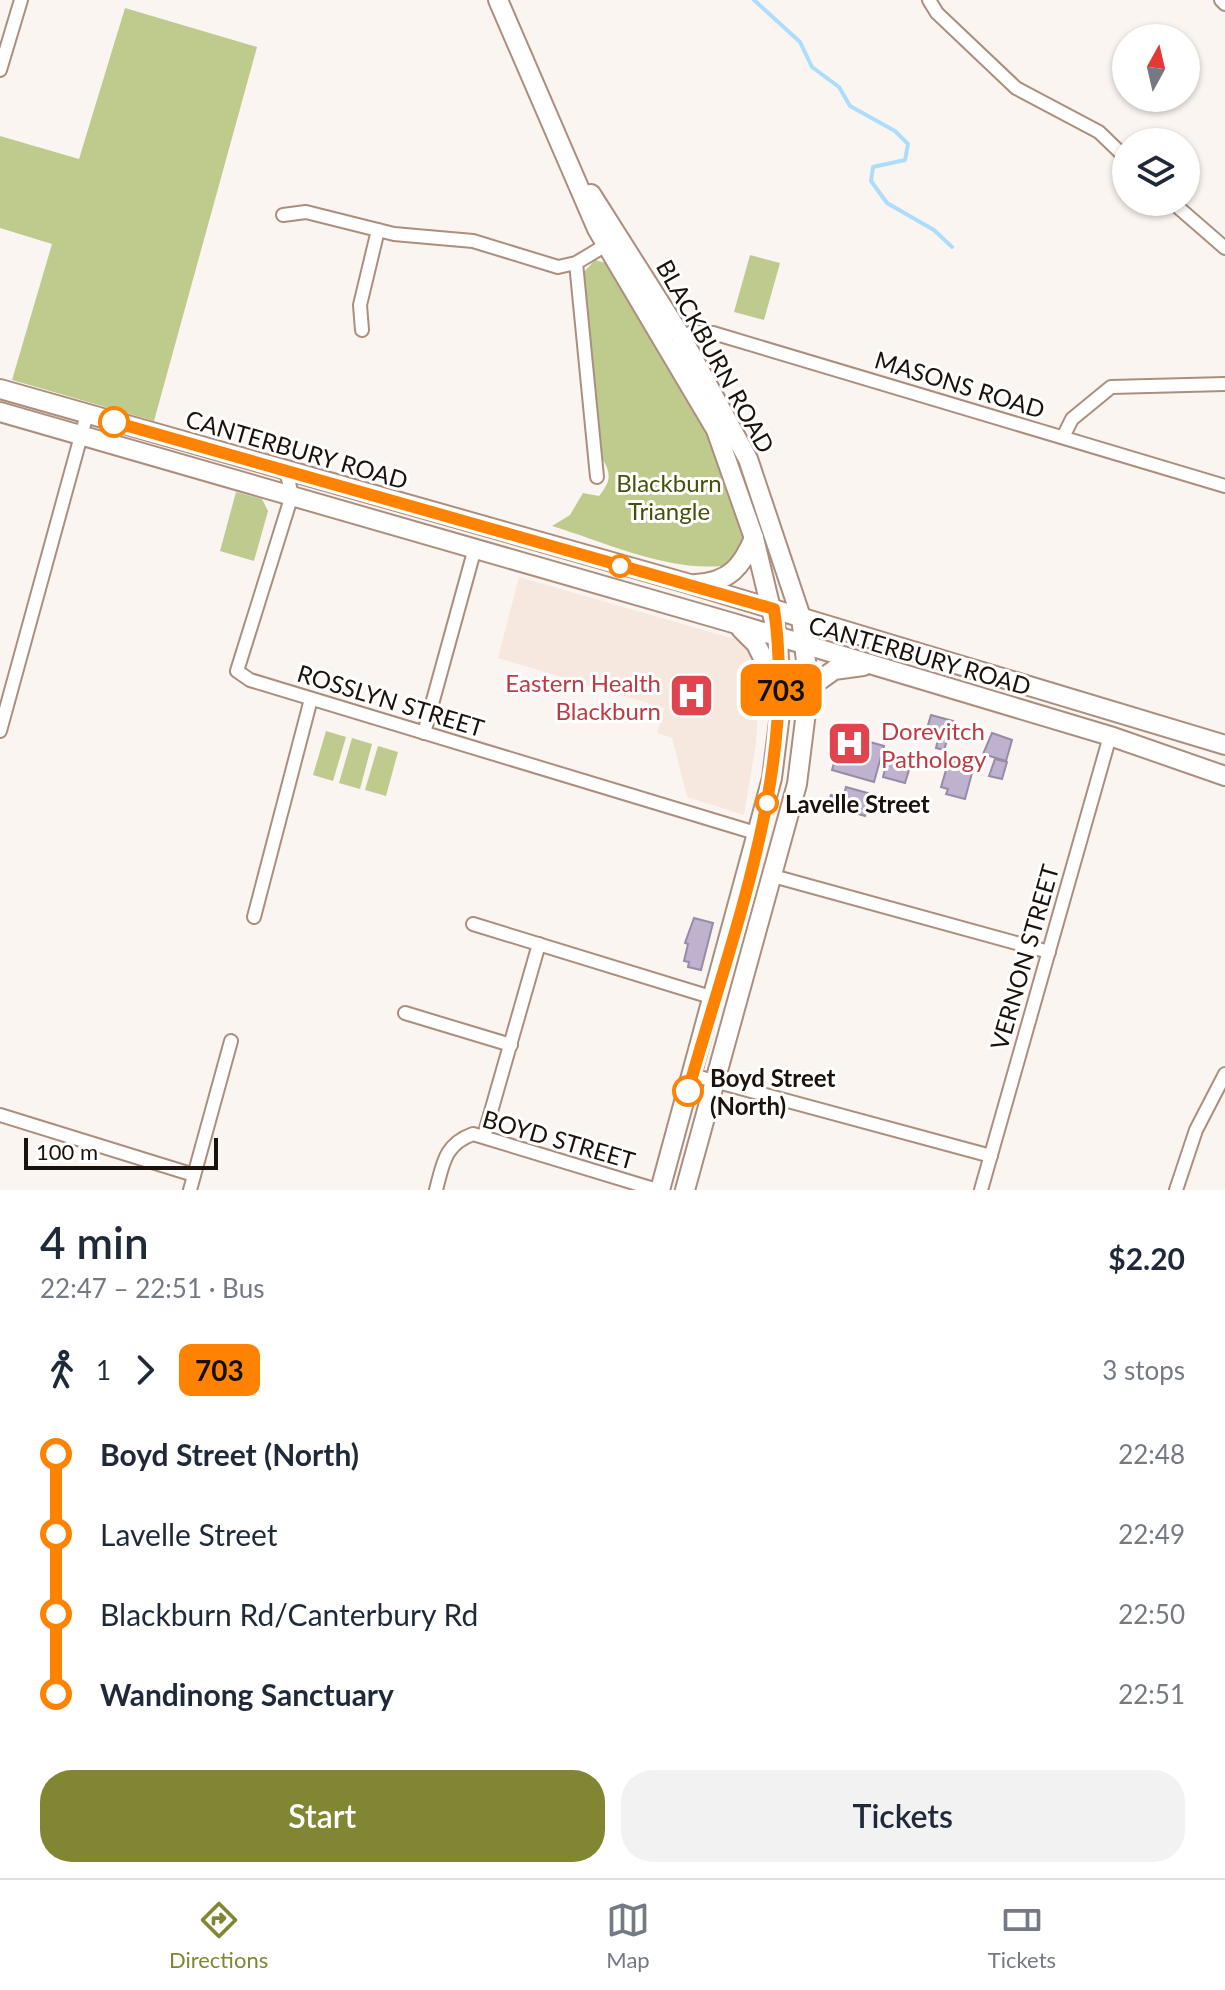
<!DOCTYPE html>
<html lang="en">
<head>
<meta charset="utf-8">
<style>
  body { margin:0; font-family:Lato,sans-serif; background:#f2f2f3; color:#1f2937; height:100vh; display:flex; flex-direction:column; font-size:30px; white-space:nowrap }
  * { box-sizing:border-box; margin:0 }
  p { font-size:26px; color:#747a83 }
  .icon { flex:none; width:44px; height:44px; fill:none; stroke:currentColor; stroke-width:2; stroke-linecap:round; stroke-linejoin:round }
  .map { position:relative; height:1190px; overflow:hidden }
  .drawer { display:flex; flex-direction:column; background:#fff; flex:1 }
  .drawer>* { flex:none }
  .badge { padding:0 16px; border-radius:12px; font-size:28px; line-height:52px }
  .needle { width:52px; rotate:8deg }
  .controls { position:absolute; left:1112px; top:24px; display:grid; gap:16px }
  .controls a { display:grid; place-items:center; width:88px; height:88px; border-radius:50%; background:#fff; box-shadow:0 2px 6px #0004; font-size:40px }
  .scale { position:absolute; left:24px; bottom:20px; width:194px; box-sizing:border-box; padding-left:8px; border:4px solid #1c120c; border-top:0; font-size:22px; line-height:28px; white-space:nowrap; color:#1c120c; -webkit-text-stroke:6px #fff; paint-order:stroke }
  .map>.badge { position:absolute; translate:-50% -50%; box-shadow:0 0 0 4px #fff }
  .legs { display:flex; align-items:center; gap:12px; height:88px; padding:0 40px; font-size:26px }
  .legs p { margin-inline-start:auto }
  .summary { display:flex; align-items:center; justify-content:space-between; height:136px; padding:0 40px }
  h1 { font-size:44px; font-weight:600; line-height:60px }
  .primary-button { display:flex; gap:16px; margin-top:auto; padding:16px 40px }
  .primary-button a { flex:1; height:92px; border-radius:32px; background:#818632; color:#fff; font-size:32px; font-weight:600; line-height:92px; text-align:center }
  .primary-button a+a { background:#f2f2f3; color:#1f2937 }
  ul { padding:0 40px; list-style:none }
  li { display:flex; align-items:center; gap:28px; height:80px; font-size:30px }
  li i { display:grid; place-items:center; width:12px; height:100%; margin:0 10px; background:currentColor }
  li i::after { content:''; width:20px; height:20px; margin:-10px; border:6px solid; border-radius:50%; background:#fff }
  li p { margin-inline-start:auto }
  li:first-child i { background:linear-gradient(#0000 50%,currentColor 0) }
  li:last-child i { background:linear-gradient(currentColor 50%,#0000 0) }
  .menu { display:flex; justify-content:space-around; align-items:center; height:112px; border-top:2px solid #e0e1e3; background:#fff; font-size:22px; color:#747a83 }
  .menu a { display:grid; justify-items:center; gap:4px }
  .menu .on { color:#818632 }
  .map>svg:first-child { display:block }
  .built { fill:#f7e8df }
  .green { fill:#bfca8f }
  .forest { fill:#bfca8d }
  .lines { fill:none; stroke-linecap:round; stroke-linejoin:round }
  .stream { stroke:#aeddfc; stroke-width:4 }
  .building { fill:#beb2ce; stroke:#978ba6; stroke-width:2 }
  .minor-casing { stroke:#ab8f7e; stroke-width:16 }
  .primary-casing { stroke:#ab8f7e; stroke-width:22 }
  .minor { stroke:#fff; stroke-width:12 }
  .primary { stroke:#fff; stroke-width:18 }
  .line-1-casing { stroke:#fff; stroke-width:18 }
  .line-1 { stroke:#ff8200; stroke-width:12 }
  .stop-1-dot { fill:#fff; stroke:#ff8200; stroke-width:4 }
  .labels { text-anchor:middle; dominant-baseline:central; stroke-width:6; stroke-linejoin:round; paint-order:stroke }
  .street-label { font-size:24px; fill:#1c120c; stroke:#fff }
  .park-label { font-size:24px; fill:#475009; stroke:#fff }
  .health-label { font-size:24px; fill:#be3a42; stroke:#fff; text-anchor:end }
  .stop-label { font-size:24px; font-weight:bold; fill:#1c120c; stroke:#fff; text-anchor:start }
</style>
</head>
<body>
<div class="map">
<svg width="1225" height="1190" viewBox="0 0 1225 1190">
  <rect width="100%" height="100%" fill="#fbf5f1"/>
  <polygon class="built" points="519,577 742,641 758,670 760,684 756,743 744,815 687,797 672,738 657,733 664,708 498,658"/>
  <g class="green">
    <polygon points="750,255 780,263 764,320 734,312"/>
    <polygon points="236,492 262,499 268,511 254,561 220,551"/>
    <polygon points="326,731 346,737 333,781 313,775"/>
    <polygon points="352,738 372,744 360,789 339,783"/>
    <polygon points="378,746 398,752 386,796 365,790"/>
  </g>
  <g class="forest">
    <polygon points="125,8 257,47 154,421 12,380 52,244 0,228 0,136 79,159"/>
    <path d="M 595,260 L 610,264 L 716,448 L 745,532 L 745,546 L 735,564 C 676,576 608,543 552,526 L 570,515 L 583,493 L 599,496 C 610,482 612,475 603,460 L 590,336 L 579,285 L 581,275 Z"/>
  </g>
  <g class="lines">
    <polyline class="stream" points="754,0 800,42 812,67 839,87 850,106 895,131 908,144 905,160 873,167 871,181 887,203 934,230 952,247"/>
  </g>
  <g class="building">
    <polygon points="931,715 953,721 944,750 936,748 938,739 925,735"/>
    <polygon points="992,733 1012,740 1006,761 983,754"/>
    <polygon points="842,734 884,746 874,782 832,770"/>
    <polygon points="889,754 912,760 905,783 883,777"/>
    <polygon points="958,757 975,762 965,799 946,794 948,789 941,787 949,760 956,762"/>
    <polygon points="995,759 1007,762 1002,779 989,776"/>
    <polygon points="846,787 871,794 865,816 828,805 831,795 843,799"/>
    <polygon points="694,918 713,923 701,970 688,967 689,962 684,961 688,944 685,943"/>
  </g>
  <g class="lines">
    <defs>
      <g id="minor">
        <polyline points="929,0 937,13 1016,88 1099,132 1126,158"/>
        <polyline points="1221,0 1225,4"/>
        <polyline points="0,70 21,0"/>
        <polyline points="1172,202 1225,248"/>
        <polyline points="283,215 306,212 394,234 473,241 558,267 576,263 606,245"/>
        <polyline points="576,263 597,477"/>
        <polyline points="362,330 360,305 378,230"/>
        <polyline points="681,336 694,332 713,333 1225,486"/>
        <polyline points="1063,437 1072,419 1111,387 1225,384"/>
        <polyline points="286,471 292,495 237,671 250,680 759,834"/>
        <polyline points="0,731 87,414"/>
        <polyline points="424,733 475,548"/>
        <polyline points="773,876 1049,952"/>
        <polyline points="254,917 311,699"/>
        <polyline points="473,924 714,998"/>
        <polyline points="405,1013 511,1045"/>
        <polyline points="692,1075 991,1156"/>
        <polyline points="0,1115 194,1175"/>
        <polyline points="484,1136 539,944"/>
        <polyline points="190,1190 231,1041"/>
        <path d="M 436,1190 C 443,1163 445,1144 473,1134 L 657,1190"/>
        <polyline points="981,1190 1110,736"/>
        <polyline points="1176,1190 1196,1130 1225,1074"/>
      </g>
      <g id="primary">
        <polyline points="498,0 597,229 716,430 754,538 778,638 781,706 772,778 660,1190"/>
        <polyline points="591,194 681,336 748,459 801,617 809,688 797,784 685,1190"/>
        <polyline points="0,389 690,584 1225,745"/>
        <polyline points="0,412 733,623 1110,736 1225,776"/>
        <path d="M 696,584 C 729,582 742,567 754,538"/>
        <polyline points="741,629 756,644 776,684"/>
        <polyline points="809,688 834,670 863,666"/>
      </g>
    </defs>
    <use href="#minor" class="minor-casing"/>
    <use href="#primary" class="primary-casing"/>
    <use href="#minor" class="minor"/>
    <use href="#primary" class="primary"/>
  </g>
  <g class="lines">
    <defs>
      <path id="line-1" d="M 114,422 L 774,609 C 798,770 731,937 688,1091"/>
    </defs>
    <use href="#line-1" class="line-1-casing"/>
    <use href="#line-1" class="line-1"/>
  </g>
  <defs>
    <symbol id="hospital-square" viewBox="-11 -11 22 22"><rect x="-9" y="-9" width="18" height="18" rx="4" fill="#e0444e" stroke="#fff"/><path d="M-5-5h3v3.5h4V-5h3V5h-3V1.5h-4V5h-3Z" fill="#fff"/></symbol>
  </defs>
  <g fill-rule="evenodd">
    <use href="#hospital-square" x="666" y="670" width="51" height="51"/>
    <use href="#hospital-square" x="824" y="718" width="51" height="51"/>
  </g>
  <g class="stop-1-dot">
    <circle cx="114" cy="422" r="14"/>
    <circle cx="620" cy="566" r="10"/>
    <circle cx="767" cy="803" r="10"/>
    <circle cx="688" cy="1091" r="14"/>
  </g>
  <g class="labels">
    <g class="street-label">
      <text transform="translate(716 356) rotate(61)">BLACKBURN ROAD</text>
      <text transform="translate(960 384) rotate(17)">MASONS ROAD</text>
      <text transform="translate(297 449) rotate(16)">CANTERBURY ROAD</text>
      <text transform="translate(920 655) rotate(16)">CANTERBURY ROAD</text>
      <text transform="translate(391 700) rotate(17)">ROSSLYN STREET</text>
      <text transform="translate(1024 957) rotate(-74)">VERNON STREET</text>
      <text transform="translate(559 1139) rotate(16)">BOYD STREET</text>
    </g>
    <g class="park-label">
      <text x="669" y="482">Blackburn<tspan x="669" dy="28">Triangle</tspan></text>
    </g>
    <g class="health-label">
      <text x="661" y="682">Eastern Health<tspan x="661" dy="28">Blackburn</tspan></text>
      <text x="881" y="730" text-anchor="start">Dorevitch<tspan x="881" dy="28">Pathology</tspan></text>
    </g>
    <g class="stop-label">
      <text x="785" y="803">Lavelle Street</text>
      <text x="710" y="1077">Boyd Street<tspan x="710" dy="28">(North)</tspan></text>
    </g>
  </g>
</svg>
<div class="controls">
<a><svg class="needle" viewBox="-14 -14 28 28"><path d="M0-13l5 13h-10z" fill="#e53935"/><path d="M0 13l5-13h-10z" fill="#747a83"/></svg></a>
<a><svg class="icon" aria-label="layers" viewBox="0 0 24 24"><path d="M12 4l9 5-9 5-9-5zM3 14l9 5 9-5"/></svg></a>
</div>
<div class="scale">100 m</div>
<b class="badge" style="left:781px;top:690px;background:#ff8200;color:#111">703</b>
</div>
<section class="drawer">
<div class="summary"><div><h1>4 min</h1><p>22:47 – 22:51 · Bus</p></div><b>$2.20</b></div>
<div class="legs"><svg class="icon" aria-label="walk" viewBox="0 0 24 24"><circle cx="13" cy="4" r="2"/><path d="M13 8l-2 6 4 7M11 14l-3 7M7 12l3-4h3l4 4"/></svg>1<svg class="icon" aria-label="forward" viewBox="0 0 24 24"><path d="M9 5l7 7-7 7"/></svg><b class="badge" style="background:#ff8200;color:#111">703</b><p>3 stops</p></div>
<ul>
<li><i style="color:#ff8200"></i><b>Boyd Street (North)</b><p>22:48</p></li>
<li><i style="color:#ff8200"></i><span>Lavelle Street</span><p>22:49</p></li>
<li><i style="color:#ff8200"></i><span>Blackburn Rd/Canterbury Rd</span><p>22:50</p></li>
<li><i style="color:#ff8200"></i><b>Wandinong Sanctuary</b><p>22:51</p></li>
</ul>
<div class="primary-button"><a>Start</a><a>Tickets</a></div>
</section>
<nav class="menu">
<a class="on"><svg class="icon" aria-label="directions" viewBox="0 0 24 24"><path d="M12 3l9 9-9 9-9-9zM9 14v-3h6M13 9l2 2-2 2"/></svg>Directions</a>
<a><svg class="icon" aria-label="map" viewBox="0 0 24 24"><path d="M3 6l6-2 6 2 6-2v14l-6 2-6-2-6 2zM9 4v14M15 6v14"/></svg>Map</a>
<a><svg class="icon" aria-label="tickets" viewBox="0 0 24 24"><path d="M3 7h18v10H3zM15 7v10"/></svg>Tickets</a>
</nav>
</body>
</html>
